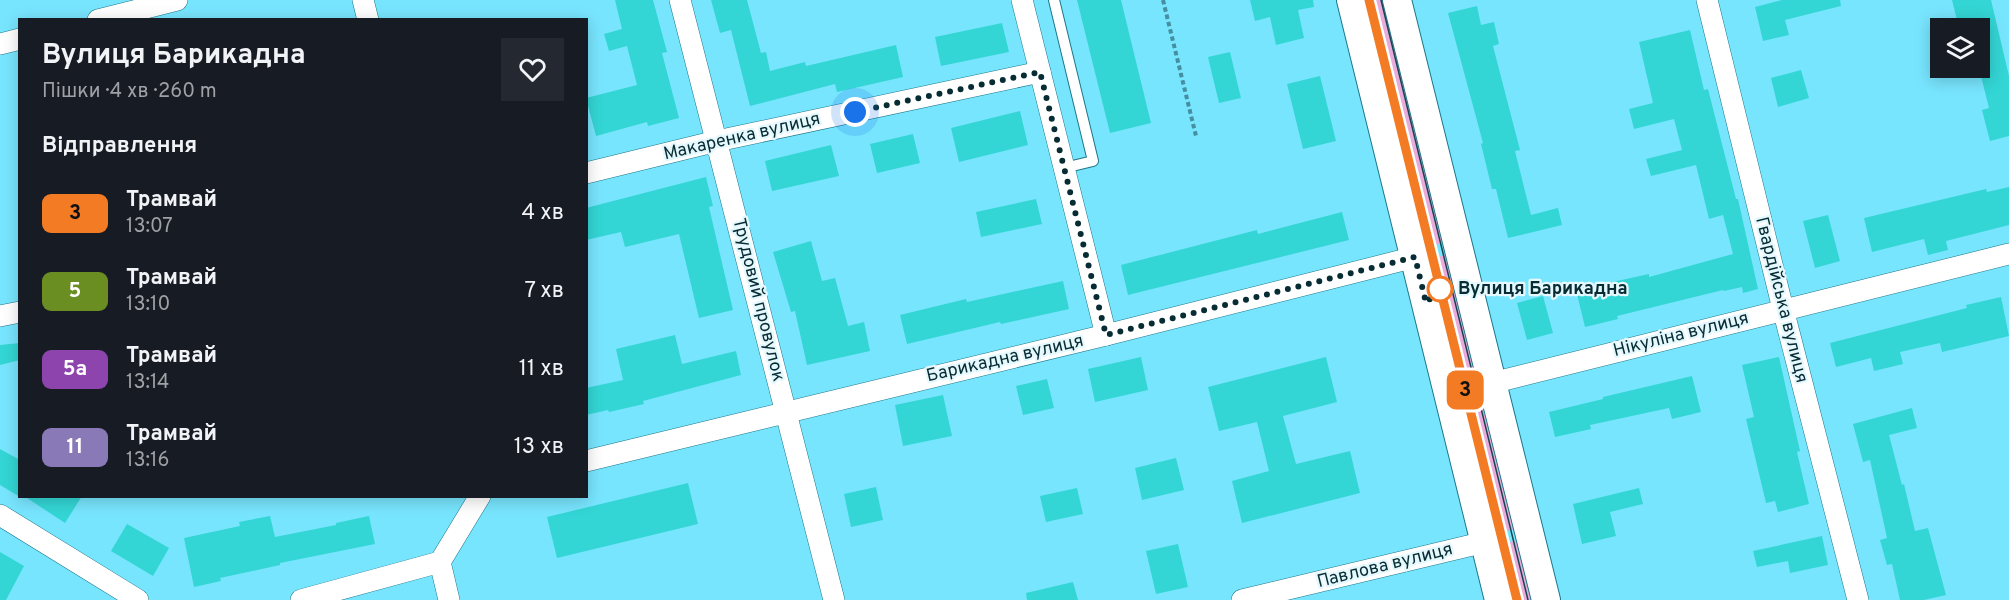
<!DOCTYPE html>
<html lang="uk">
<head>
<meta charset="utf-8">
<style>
  body { margin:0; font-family:Overpass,sans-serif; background:#242831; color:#f1f3f6; height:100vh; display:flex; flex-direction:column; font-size:22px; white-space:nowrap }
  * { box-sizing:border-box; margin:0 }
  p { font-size:20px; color:#9ea1a6 }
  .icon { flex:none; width:33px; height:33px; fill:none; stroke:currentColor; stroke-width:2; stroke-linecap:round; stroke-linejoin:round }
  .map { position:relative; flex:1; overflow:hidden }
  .sheet { position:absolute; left:18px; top:18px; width:570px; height:480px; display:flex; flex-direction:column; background:#171b24; border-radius:0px; box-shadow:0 3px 15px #0003 }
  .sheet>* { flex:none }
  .badge { padding:0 12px; border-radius:9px; font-size:21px; line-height:39px }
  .tools { position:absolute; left:1930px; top:18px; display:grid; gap:12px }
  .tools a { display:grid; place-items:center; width:60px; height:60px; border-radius:0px; background:#171b24; box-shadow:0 3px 15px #0003; font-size:30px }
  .you { position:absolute; width:30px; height:30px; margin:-15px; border:4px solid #fff; border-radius:50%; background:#1a73e8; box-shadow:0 0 0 9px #1a73e833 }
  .map>.badge { position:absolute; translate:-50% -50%; box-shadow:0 0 0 3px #fff }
  h2 { padding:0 24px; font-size:22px; line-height:54px }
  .round { display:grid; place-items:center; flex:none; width:63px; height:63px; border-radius:0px; background:#242831 }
  .headline { display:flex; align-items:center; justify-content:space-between; height:102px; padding:0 24px }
  h1 { font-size:28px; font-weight:700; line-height:45px }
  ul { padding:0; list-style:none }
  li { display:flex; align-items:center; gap:18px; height:78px; padding:0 24px }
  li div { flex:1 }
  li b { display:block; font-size:22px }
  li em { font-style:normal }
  li .badge { min-width:66px; font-weight:700; text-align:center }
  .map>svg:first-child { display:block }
  .green { fill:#e8abdb }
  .building { fill:#33d6d5 }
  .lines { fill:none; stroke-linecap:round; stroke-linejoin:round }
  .lane-casing { stroke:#1c7789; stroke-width:12 }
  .street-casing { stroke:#1c7789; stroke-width:22 }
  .secondary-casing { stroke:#1c7789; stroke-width:30 }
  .path { stroke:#448fa0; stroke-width:4; stroke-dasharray:4.5 3; stroke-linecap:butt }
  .lane { stroke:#fff; stroke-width:10 }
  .street { stroke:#fff; stroke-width:21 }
  .secondary { stroke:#fff; stroke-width:28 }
  .tram { stroke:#16454f; stroke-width:1.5 }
  .line-casing { stroke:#fff; stroke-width:14 }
  .line { stroke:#f37b24; stroke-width:9 }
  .walk { stroke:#072c33; stroke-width:6; stroke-dasharray:0 10.8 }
  .stop-dot { fill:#fff; stroke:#f37b24; stroke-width:3 }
  .labels { text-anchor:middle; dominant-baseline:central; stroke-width:4.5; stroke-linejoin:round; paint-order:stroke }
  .street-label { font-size:18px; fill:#072c33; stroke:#e5f8fd }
  .stop-label { font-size:18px; font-weight:bold; fill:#072c33; stroke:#e5f8fd; text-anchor:start }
</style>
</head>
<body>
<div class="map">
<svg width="2009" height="600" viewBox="0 0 2009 600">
  <rect width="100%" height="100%" fill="#78e5fe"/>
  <g class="green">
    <polygon points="1358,0 1391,0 1451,241 1419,249"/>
    <polygon points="1454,253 1485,379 1453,387 1421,261"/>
    <polygon points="1488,390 1521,527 1489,536 1455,398"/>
    <polygon points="1525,538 1540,600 1505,600 1492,547"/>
  </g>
  <g class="building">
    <polygon points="615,0 653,0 667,52 662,53 679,118 648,126 647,122 596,136 586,98 637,85 627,46 609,51 604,34 622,29"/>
    <polygon points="711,0 747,0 761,53 766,52 770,71 805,62 806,66 896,45 903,77 837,92 835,84 750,106 731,30 720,33"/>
    <polygon points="1077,0 1121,0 1151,123 1110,133"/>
    <polygon points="1250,0 1313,0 1314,7 1298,10 1304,38 1276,45 1270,17 1255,21"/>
    <polygon points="1782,0 1840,0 1841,6 1785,20 1789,35 1763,41 1755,7"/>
    <polygon points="1952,0 1991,0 2009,76 2009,136 1990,141 1982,110 1989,108 1980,72 1980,28 1959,28"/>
    <polygon points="1477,6 1481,25 1494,22 1499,44 1493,46 1520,150 1515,151 1531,215 1558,208 1562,225 1508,238 1496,189 1492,189 1481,144 1483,143 1448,13"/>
    <polygon points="1002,23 1009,52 941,66 935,37"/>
    <polygon points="1690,30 1704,90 1708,89 1736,199 1738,199 1758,289 1743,293 1742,287 1724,291 1723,290 1617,316 1618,319 1585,327 1576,290 1649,274 1649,277 1733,254 1723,215 1709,219 1696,165 1651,176 1646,159 1682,150 1674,119 1634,129 1629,109 1653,103 1639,42"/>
    <polygon points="1230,52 1241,98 1219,103 1208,57"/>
    <polygon points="1801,70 1809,98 1778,107 1771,78"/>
    <polygon points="1320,76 1336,141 1303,149 1287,84"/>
    <polygon points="1020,111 1028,145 959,162 951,128"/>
    <polygon points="913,134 920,163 877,173 870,144"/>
    <polygon points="831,145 839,176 772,191 765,161"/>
    <polygon points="706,177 713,206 709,207 733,310 699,318 679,234 625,247 621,232 586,240 586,208"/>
    <polygon points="2009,187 2009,225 1946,241 1948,250 1928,255 1924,239 1872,252 1864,218 1986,189 1987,192"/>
    <polygon points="1036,199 1042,224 981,237 976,212"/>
    <polygon points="1342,212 1349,240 1128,295 1121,265 1257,230 1258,234"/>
    <polygon points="1828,215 1840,261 1815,268 1803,221"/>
    <polygon points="811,241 822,281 835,278 848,326 864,322 870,351 807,365 795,311 791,312 773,252"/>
    <polygon points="1063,281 1069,309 1001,324 1000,322 907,344 900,315 966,299 967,302"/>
    <polygon points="1543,296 1553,333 1527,340 1517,303"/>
    <polygon points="2001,297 2009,336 1942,352 1940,343 1900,352 1903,364 1874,371 1871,358 1836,367 1830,343 1967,308 1966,305"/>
    <polygon points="675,335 682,364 736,351 741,375 643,401 644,404 609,412 608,410 586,415 586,388 623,380 616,349"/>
    <polygon points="20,343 20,360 0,365 0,345"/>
    <polygon points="1141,357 1148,390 1095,402 1088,369"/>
    <polygon points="1326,357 1337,402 1283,416 1296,464 1350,451 1360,493 1242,523 1232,481 1269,471 1257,422 1219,431 1208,387"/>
    <polygon points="1779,357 1800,451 1797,452 1809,504 1778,512 1775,501 1766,503 1746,419 1754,417 1742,365"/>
    <polygon points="1692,376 1701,412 1672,419 1669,408 1590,425 1591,429 1555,437 1549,412 1603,399 1603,397"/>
    <polygon points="1047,379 1054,408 1023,415 1016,386"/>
    <polygon points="943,395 952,436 903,446 895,405"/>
    <polygon points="1912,408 1917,428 1889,435 1902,485 1904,484 1915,531 1928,528 1946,595 1924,600 1900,600 1892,564 1887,565 1880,540 1887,538 1870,460 1863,462 1853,424"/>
    <polygon points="0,449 20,460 20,497 0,485"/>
    <polygon points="1176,458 1184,490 1142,500 1135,468"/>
    <polygon points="688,483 698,524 557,558 547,517"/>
    <polygon points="876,487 883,520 851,527 844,494"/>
    <polygon points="1077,488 1083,514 1046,522 1040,496"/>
    <polygon points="1639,488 1643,504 1610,512 1616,536 1582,544 1573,504"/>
    <polygon points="24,496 82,496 65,523"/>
    <polygon points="270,516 275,537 336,525 336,523 369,516 375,544 280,563 280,565 220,578 221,581 194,587 184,538 240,526 239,522"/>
    <polygon points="127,524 169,548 153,576 111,551"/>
    <polygon points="1822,536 1828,565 1790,573 1788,561 1757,567 1753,551"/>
    <polygon points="1178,544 1188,587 1156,594 1146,551"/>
    <polygon points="0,552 24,566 6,600 0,600"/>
    <polygon points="1073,582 1078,600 1027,600 1026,593"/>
  </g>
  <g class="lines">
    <defs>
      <polyline id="lane" points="1054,0 1093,161 1064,168"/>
      <g id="street">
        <polyline points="363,0 368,20"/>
        <polyline points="680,0 834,600"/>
        <polyline points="1022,0 1106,335"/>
        <polyline points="1707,0 1783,309 1858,600"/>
        <polyline points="98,20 177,0"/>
        <polyline points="0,44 20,39"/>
        <polyline points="586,173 717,141 1040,72"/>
        <polyline points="0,316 20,312"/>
        <polyline points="1492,383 2009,254"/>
        <polyline points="586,461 1106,335 1415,257"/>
        <polyline points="0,515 138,600"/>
        <polyline points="440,562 449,600"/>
        <polyline points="301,600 440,562 480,496"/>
        <polyline points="1242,600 1485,542"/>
      </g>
      <g id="secondary">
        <polyline points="1351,0 1499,600"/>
        <polyline points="1397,0 1546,600"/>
      </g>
    </defs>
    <use href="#lane" class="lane-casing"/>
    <use href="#street" class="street-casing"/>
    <use href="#secondary" class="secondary-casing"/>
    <polyline class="path" points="1163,0 1196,136"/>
    <use href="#lane" class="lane"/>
    <use href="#street" class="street"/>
    <use href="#secondary" class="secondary"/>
    <g class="tram">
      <polyline points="1369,0 1517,600"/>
      <polyline points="1381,0 1528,600"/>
    </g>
  </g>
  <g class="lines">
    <defs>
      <polyline id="line" points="1369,0 1517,600"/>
    </defs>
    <use href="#line" class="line-casing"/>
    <use href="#line" class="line"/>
    <polyline class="walk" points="855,112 1040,72 1106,335 1415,257 1426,303 1440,289"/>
  </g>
  <circle class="stop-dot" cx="1440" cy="289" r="12"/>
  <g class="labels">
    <g class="street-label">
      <text transform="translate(742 137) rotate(-13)">Макаренка вулиця</text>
      <text transform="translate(758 300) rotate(76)">Трудовий провулок</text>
      <text transform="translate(1781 300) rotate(76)">Гвардійська вулиця</text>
      <text transform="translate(1681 335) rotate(-14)">Нікуліна вулиця</text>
      <text transform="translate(1005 359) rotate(-13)">Барикадна вулиця</text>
      <text transform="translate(1385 566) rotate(-14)">Павлова вулиця</text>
    </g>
    <g class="stop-label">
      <text x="1458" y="289">Вулиця Барикадна</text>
    </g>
  </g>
</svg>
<div class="tools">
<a><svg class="icon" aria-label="layers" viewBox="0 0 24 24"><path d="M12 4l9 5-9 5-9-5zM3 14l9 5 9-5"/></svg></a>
</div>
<div class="you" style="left:855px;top:112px"></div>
<b class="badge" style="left:1465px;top:390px;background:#f37b24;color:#111">3</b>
<section class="sheet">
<div class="headline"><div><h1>Вулиця Барикадна</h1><p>Пішки · 4 хв · 260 m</p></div><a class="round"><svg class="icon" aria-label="heart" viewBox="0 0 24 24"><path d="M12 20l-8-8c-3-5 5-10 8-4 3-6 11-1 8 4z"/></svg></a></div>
<h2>Відправлення</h2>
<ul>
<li><span class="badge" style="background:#f37b24;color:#111">3</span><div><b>Трамвай</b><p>13:07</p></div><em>4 хв</em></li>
<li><span class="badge" style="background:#6b8e23;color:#fff">5</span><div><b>Трамвай</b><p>13:10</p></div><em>7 хв</em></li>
<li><span class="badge" style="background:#8e44ad;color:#fff">5а</span><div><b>Трамвай</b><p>13:14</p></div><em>11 хв</em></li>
<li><span class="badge" style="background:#897ab7;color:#fff">11</span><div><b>Трамвай</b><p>13:16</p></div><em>13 хв</em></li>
</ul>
</section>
</div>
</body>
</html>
